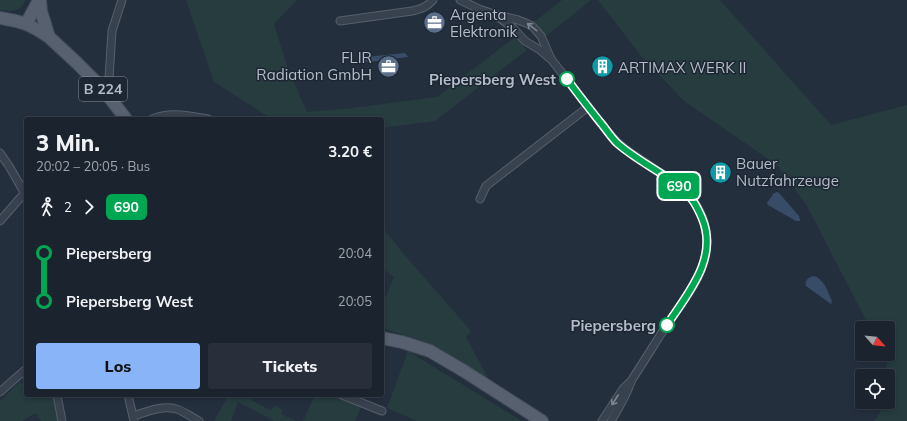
<!DOCTYPE html>
<html lang="de">
<head>
<meta charset="utf-8">
<style>
  body { margin:0; font-family:Mulish,sans-serif; background:#282f3a; color:#f1f3f6; height:100vh; display:flex; flex-direction:column; font-size:15px; white-space:nowrap }
  * { box-sizing:border-box; margin:0 }
  p { font-size:13px; color:#a0a4aa }
  .icon { flex:none; width:22px; height:22px; fill:none; stroke:currentColor; stroke-width:2; stroke-linecap:round; stroke-linejoin:round }
  .map { position:relative; flex:1; overflow:hidden }
  .sheet { position:absolute; left:24px; top:117px; width:360px; height:280px; display:flex; flex-direction:column; background:#1b232e; border-radius:4px; box-shadow:0 2px 6px #0003,0 0 0 1px #39404a }
  .sheet>* { flex:none }
  .badge { padding:0 8px; border-radius:6px; font-size:14px; line-height:26px }
  .needle { width:26px; rotate:117deg }
  .fabs { position:absolute; left:855px; top:321px; display:grid; gap:8px }
  .fabs a { display:grid; place-items:center; width:40px; height:40px; border-radius:4px; background:#1b232e; box-shadow:0 2px 6px #0003,0 0 0 1px #39404a; font-size:20px }
  .map>.badge { position:absolute; translate:-50% -50%; box-shadow:0 0 0 2px #fff }
  .legs { display:flex; align-items:center; gap:6px; height:44px; padding:0 12px; font-size:13px }
  .legs p { margin-inline-start:auto }
  .overview { display:flex; align-items:center; justify-content:space-between; height:68px; padding:0 12px }
  h1 { font-size:22px; font-weight:800; line-height:30px }
  .button { display:flex; gap:8px; margin-top:auto; padding:8px 12px }
  .button a { flex:1; height:46px; border-radius:4px; background:#8ab4f8; color:#111; font-size:16px; font-weight:800; line-height:46px; text-align:center }
  .button a+a { background:#282f3a; color:#f1f3f6 }
  ul { padding:0 12px; list-style:none }
  li { display:flex; align-items:center; gap:14px; height:48px; font-size:15px }
  li i { display:grid; place-items:center; width:6px; height:100%; margin:0 5px; background:currentColor }
  li i::after { content:''; width:10px; height:10px; margin:-5px; border:3px solid; border-radius:50%; background:#1b232e }
  li p { margin-inline-start:auto }
  li:first-child i { background:linear-gradient(#0000 50%,currentColor 0) }
  li:last-child i { background:linear-gradient(currentColor 50%,#0000 0) }
  .map>svg:first-child { display:block }
  .green { fill:#263c3f }
  .water { fill:#394c67 }
  .lines { fill:none; stroke-linecap:round; stroke-linejoin:round }
  .minor-casing { stroke:#565f6c; stroke-width:9 }
  .primary-casing { stroke:#414a57; stroke-width:14 }
  .minor { stroke:#38414e; stroke-width:7 }
  .primary { stroke:#56606e; stroke-width:12 }
  .oneway { stroke:#7c8592 }
  .line-1-casing { stroke:#fff; stroke-width:9 }
  .line-1 { stroke:#00a651; stroke-width:6 }
  .stop-1-dot { fill:#fff; stroke:#00a651; stroke-width:2 }
  .labels { text-anchor:middle; dominant-baseline:central; stroke-width:3; stroke-linejoin:round; paint-order:stroke }
  .shield { fill:#1d2633; stroke:#878f9c; stroke-width:1 }
  .shield-label { font-size:14px; font-weight:bold; fill:#b4bcc9 }
  .poi-label { font-size:15px; fill:#b4bcc9; stroke:#1d2633; text-anchor:start }
  .stop-label { font-size:15px; font-weight:bold; fill:#b4bcc9; stroke:#1d2633; text-anchor:end }
</style>
</head>
<body>
<div class="map">
<svg width="907" height="421" viewBox="0 0 907 421">
  <rect width="100%" height="100%" fill="#242f3e"/>
  <g class="green">
    <path d="M 0,0 L 26,0 C 18,13 14,11 0,10 Z"/>
    <polygon points="186,0 297,0 274,24 287,66 307,112 352,108 437,97 515,37 527,50 435,121 382,128 382,119 272,119 214,82"/>
    <polygon points="562,0 591,0 545,37 534,22"/>
    <polygon points="598,0 720,0 831,125 907,105 907,421 874,421 882,409 882,402 888,402 888,376 885,376 887,361 883,354 888,354 888,328 870,328 807,206 778,166 684,101 641,56"/>
    <polygon points="382,227 402,252 471,331 466,337 489,380 440,349 414,338 382,328 382,305 394,277 382,268"/>
    <polygon points="408,351 522,421 417,421 387,408"/>
    <polygon points="26,380 26,395 53,395 59,421 41,421 36,413 22,421 0,421 0,401 20,382 22,384"/>
    <polygon points="222,395 242,395 270,410 276,406 283,410 281,414 296,421 274,421 238,402 231,421 214,421 227,398"/>
    <polygon points="315,395 333,395 361,407 355,421 303,421"/>
  </g>
  <g class="water">
    <polygon points="405,53 408,57 361,63 366,57"/>
    <polygon points="778,192 799,216 800,220 800,221 796,221 768,205 767,203 774,193"/>
    <path d="M 814,276 C 824,279 828,292 832,301 L 831,304 L 806,286 C 804,280 809,277 814,276 Z"/>
  </g>
  <g class="lines">
    <defs>
      <g id="minor">
        <path d="M 460,0 L 479,9 L 497,15 L 518,20 L 526,23 L 532,26 L 541,36 L 551,59 L 611,136 L 617,142 L 625,149 L 678,185 C 684,190 689,194 693,200 C 707,219 711,245 702,267 C 696,285 683,301 672,317 C 658,338 645,360 631,381 L 623,389 L 602,421"/>
        <polyline points="498,17 512,27 525,41 540,50 549,58"/>
        <path d="M 340,21 L 412,11 C 421,9 427,7 433,0"/>
        <polyline points="103,89 107,82 109,78 112,31 122,0"/>
        <path d="M 152,119 C 170,111 189,116 208,119"/>
        <polyline points="0,153 9,166 25,194"/>
        <polyline points="480,199 486,186 588,107"/>
        <polyline points="0,221 20,198 25,194"/>
        <polyline points="0,392 26,369"/>
        <polyline points="57,395 62,421"/>
        <polyline points="128,395 134,421"/>
        <polyline points="342,395 382,411"/>
        <path d="M 133,416 C 146,412 162,405 176,409 C 184,411 191,417 199,421"/>
        <path d="M 611,421 C 619,408 626,396 631,382"/>
      </g>
      <g id="primary">
        <polyline points="40,0 41,11 49,37"/>
        <polyline points="0,18 16,21 26,24 38,30 49,37 76,62 103,89 126,119"/>
        <polyline points="26,24 39,0"/>
        <polyline points="382,338 402,342 430,351 464,371 542,421"/>
      </g>
    </defs>
    <use href="#minor" class="minor-casing"/>
    <use href="#primary" class="primary-casing"/>
    <use href="#minor" class="minor"/>
    <use href="#primary" class="primary"/>
  </g>
  <defs><path id="oneway-shaft" d="M-6 0H5M1.5-3L5.5 0L1.5 3" fill="none" stroke-width="1.6" stroke-linecap="round" stroke-linejoin="round"/></defs>
  <g class="oneway">
    <use href="#oneway-shaft" transform="translate(532 27) rotate(-142)"/>
    <use href="#oneway-shaft" transform="translate(615 400) rotate(123)"/>
  </g>
  <g class="lines">
    <defs>
      <path id="line-1" d="M 567,79 C 577,93 589,108 600,122 C 606,129 611,137 617,143 C 636,160 660,171 679,186 C 691,196 696,204 702,218 C 719,258 688,293 667,325"/>
    </defs>
    <use href="#line-1" class="line-1-casing"/>
    <use href="#line-1" class="line-1"/>
  </g>
  <defs>
    <symbol id="office-disc" viewBox="-11 -11 22 22"><circle r="9.5" fill="#5c6f8a" stroke="#1d2633"/><path d="M-6-3h4V-5.5h4V-3h4V5H-6ZM-1-4.5V-3h2v-1.5ZM-6 0V1H6V0Z" fill="#fff"/></symbol>
    <symbol id="building-disc" viewBox="-11 -11 22 22"><circle r="9.5" fill="#0f9aa8" stroke="#1d2633"/><path d="M-4-6H4V6H1V3H-1V6H-4ZM-2.5-4.3h1.7v1.8h-1.7ZM.8-4.3h1.7v1.8H.8ZM-2.5-1h1.7V.8h-1.7ZM.8-1h1.7V.8H.8Z" fill="#fff"/></symbol>
  </defs>
  <g fill-rule="evenodd">
    <use href="#office-disc" x="422" y="10" width="25" height="25"/>
    <use href="#office-disc" x="376" y="54" width="25" height="25"/>
    <use href="#building-disc" x="590" y="54" width="25" height="25"/>
    <use href="#building-disc" x="708" y="160" width="25" height="25"/>
  </g>
  <g class="stop-1-dot">
    <circle cx="567" cy="79" r="7"/>
    <circle cx="667" cy="325" r="7"/>
  </g>
  <g class="labels">
    <rect class="shield" x="79" y="77" width="48" height="24" rx="3"/>
    <g class="shield-label">
      <text x="103" y="89">B 224</text>
    </g>
    <g class="poi-label">
      <text x="450" y="14">Argenta<tspan x="450" dy="17">Elektronik</tspan></text>
      <text x="372" y="57" text-anchor="end">FLIR<tspan x="372" dy="17">Radiation GmbH</tspan></text>
      <text x="618" y="67">ARTIMAX WERK II</text>
      <text x="736" y="163">Bauer<tspan x="736" dy="17">Nutzfahrzeuge</tspan></text>
    </g>
    <g class="stop-label">
      <text x="556" y="79">Piepersberg West</text>
      <text x="656" y="325">Piepersberg</text>
    </g>
  </g>
</svg>
<div class="fabs">
<a><svg class="needle" viewBox="-14 -14 28 28"><path d="M0-13l5 13h-10z" fill="#e53935"/><path d="M0 13l5-13h-10z" fill="#a0a4aa"/></svg></a>
<a><svg class="icon" aria-label="locate" viewBox="0 0 24 24"><circle cx="12" cy="12" r="6"/><path d="M12 2v4M12 18v4M2 12h4M18 12h4"/></svg></a>
</div>
<b class="badge" style="left:679px;top:186px;background:#00a651;color:#fff">690</b>
<section class="sheet">
<div class="overview"><div><h1>3 Min.</h1><p>20:02 – 20:05 · Bus</p></div><b>3.20 €</b></div>
<div class="legs"><svg class="icon" aria-label="walk" viewBox="0 0 24 24"><circle cx="13" cy="4" r="2"/><path d="M13 8l-2 6 4 7M11 14l-3 7M7 12l3-4h3l4 4"/></svg>2<svg class="icon" aria-label="forward" viewBox="0 0 24 24"><path d="M9 5l7 7-7 7"/></svg><b class="badge" style="background:#00a651;color:#fff">690</b></div>
<ul>
<li><i style="color:#00a651"></i><b>Piepersberg</b><p>20:04</p></li>
<li><i style="color:#00a651"></i><b>Piepersberg West</b><p>20:05</p></li>
</ul>
<div class="button"><a>Los</a><a>Tickets</a></div>
</section>
</div>
</body>
</html>
